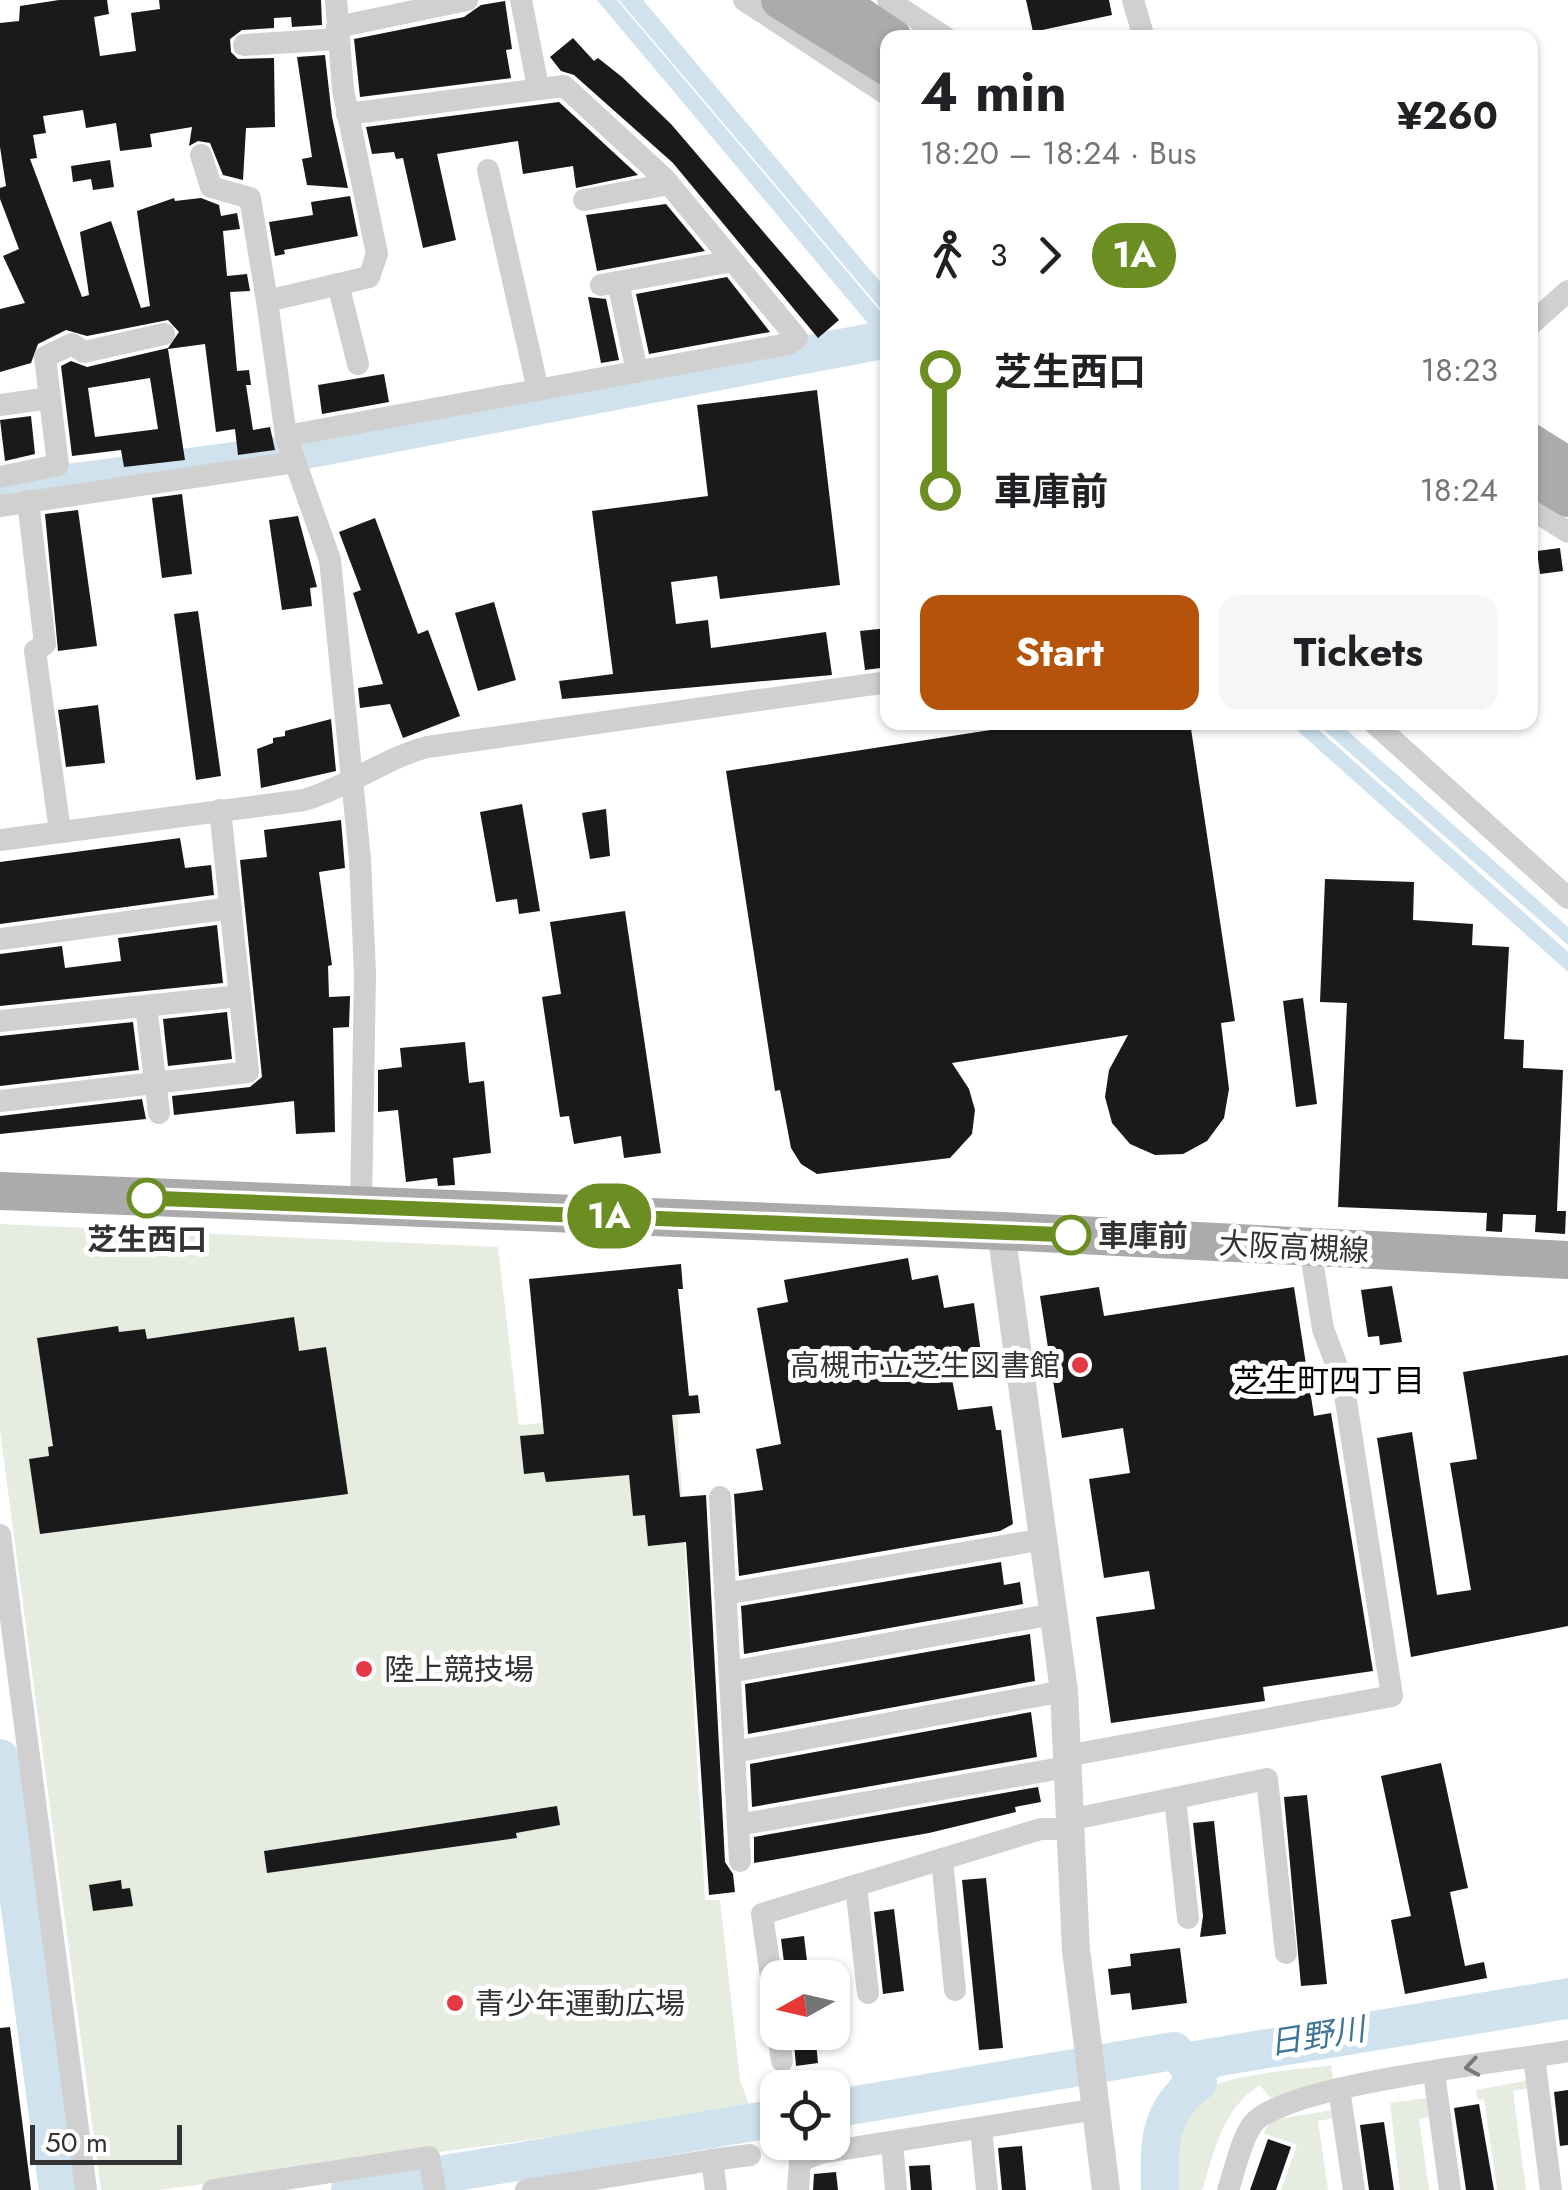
<!DOCTYPE html>
<html lang="en">
<head>
<meta charset="utf-8">
<style>
  body { margin:0; font-family:Jost,"Noto Sans JP",sans-serif; background:#f6f6f6; color:#202124; height:100vh; display:flex; flex-direction:column; font-size:38px; white-space:nowrap }
  * { box-sizing:border-box; margin:0 }
  p { font-size:32px; color:#757577 }
  .icon { flex:none; width:55px; height:55px; fill:none; stroke:currentColor; stroke-width:2; stroke-linecap:round; stroke-linejoin:round }
  .map { position:relative; flex:1; overflow:hidden }
  .panel { position:absolute; left:880px; top:30px; width:658px; height:700px; display:flex; flex-direction:column; background:#fff; border-radius:20px; box-shadow:0 2px 8px #0004 }
  .panel>* { flex:none }
  .badge { padding:0 20px; border-radius:32px; font-size:35px; line-height:65px }
  .needle { width:65px; rotate:262deg }
  .fabs { position:absolute; left:760px; top:1960px; display:grid; gap:20px }
  .fabs a { display:grid; place-items:center; width:90px; height:90px; border-radius:20px; background:#fff; box-shadow:0 2px 8px #0004; font-size:50px }
  .scale { position:absolute; left:30px; bottom:25px; width:152px; box-sizing:border-box; padding-left:10px; border:5px solid #333; border-top:0; font-size:28px; line-height:35px; white-space:nowrap; color:#333; -webkit-text-stroke:8px #fff; paint-order:stroke }
  .map>.badge { position:absolute; translate:-50% -50%; box-shadow:0 0 0 5px #fff }
  .legs { display:flex; align-items:center; gap:15px; height:110px; padding:0 40px; font-size:32px }
  .legs p { margin-inline-start:auto }
  .headline { display:flex; align-items:center; justify-content:space-between; height:170px; padding:0 40px }
  h1 { font-size:55px; font-weight:700; line-height:75px }
  .action { display:flex; gap:20px; margin-top:auto; padding:20px 40px }
  .action a { flex:1; height:115px; border-radius:20px; background:#b45309; color:#fff; font-size:40px; font-weight:700; line-height:115px; text-align:center }
  .action a+a { background:#f6f6f6; color:#202124 }
  ul { padding:0 40px; list-style:none }
  li { display:flex; align-items:center; gap:35px; height:120px; font-size:38px }
  li i { display:grid; place-items:center; width:15px; height:100%; margin:0 12px; background:currentColor }
  li i::after { content:''; width:25px; height:25px; margin:-12px; border:8px solid; border-radius:50%; background:#fff }
  li p { margin-inline-start:auto }
  li:first-child i { background:linear-gradient(#0000 50%,currentColor 0) }
  li:last-child i { background:linear-gradient(currentColor 50%,#0000 0) }
  .map>svg:first-child { display:block }
  .green { fill:#e6ecdf }
  .water { fill:#cfe2ee }
  .lines { fill:none; stroke-linecap:round; stroke-linejoin:round }
  .river { stroke:#cfe2ee; stroke-width:38 }
  .building { fill:#1a1a1a; fill-rule:evenodd }
  .minor { stroke:#d0d0d0; stroke-width:22 }
  .tertiary { stroke:#d0d0d0; stroke-width:28 }
  .primary { stroke:#ababab; stroke-width:38 }
  .oneway { stroke:#7a7a7a }
  .line-1-casing { stroke:#fff; stroke-width:22 }
  .line-1 { stroke:#6b8e23; stroke-width:15 }
  .stop-1-dot { fill:#fff; stroke:#6b8e23; stroke-width:5 }
  .poi-dot { fill:#e63946; stroke:#fff; stroke-width:4 }
  .labels { text-anchor:middle; dominant-baseline:central; stroke-width:10; stroke-linejoin:round; paint-order:stroke }
  .stop-label { font-size:30px; font-weight:bold; fill:#333; stroke:#fff; text-anchor:start }
  .street-label { font-size:30px; fill:#333; stroke:#fff }
  .poi-label { font-size:30px; fill:#333; stroke:#fff; text-anchor:start }
  .neighbourhood-label { font-size:32px; fill:#000; stroke:#fff }
  .water-label { font-size:32px; font-style:italic; fill:#3f7597; stroke:#fff }
</style>
</head>
<body>
<div class="map">
<svg width="1568" height="2190" viewBox="0 0 1568 2190">
  <rect width="100%" height="100%" fill="#fff"/>
  <g class="green">
    <polygon points="0,1224 498,1247 519,1425 677,1412 705,1900 720,1900 740,2080 751,2110 159,2190 101,2190 0,1431"/>
    <path d="M 1331,2065 L 1334,2085 L 1270,2098 L 1260,2085 C 1222,2109 1215,2150 1202,2190 L 1171,2190 C 1169,2166 1164,2134 1176,2112 C 1196,2074 1292,2071 1331,2065 Z"/>
    <polygon points="1530,2080 1531,2088 1513,2091 1526,2190 1497,2190 1484,2099 1478,2100 1476,2090"/>
    <polygon points="1434,2097 1436,2116 1419,2119 1429,2190 1400,2190 1390,2103"/>
    <polygon points="1339,2109 1340,2117 1318,2121 1328,2190 1281,2190 1297,2145 1263,2133 1272,2120"/>
  </g>
  <g class="water">
    <polygon points="597,0 617,0 887,319 887,346"/>
    <polygon points="619,0 643,0 887,290 887,316"/>
    <polygon points="1289,723 1311,723 1568,952 1568,972"/>
    <polygon points="1316,723 1339,723 1568,927 1568,945"/>
    <path d="M 1568,1978 L 1568,2019 L 1221,2076 C 1197,2087 1183,2097 1170,2120 L 1153,2116 L 1172,2077 L 1167,2068 L 1124,2071 L 1123,2053 Z"/>
  </g>
  <g class="lines">
    <g class="river">
      <polyline points="0,492 279,455 888,339"/>
      <polyline points="0,1758 58,2190"/>
      <polyline points="832,2109 1174,2051"/>
      <polyline points="350,2190 778,2118"/>
      <path d="M 1160,2190 C 1159,2143 1158,2111 1198,2082"/>
    </g>
  </g>
  <g class="building">
    <path d="M 59,0 L 107,0 L 109,14 L 94,17 L 100,56 L 136,51 L 131,13 L 160,9 L 159,0 L 321,0 L 322,25 L 292,27 L 291,17 L 274,18 L 274,28 L 242,30 L 230,39 L 231,52 L 238,59 L 274,58 L 275,127 L 246,128 L 243,180 L 223,175 L 210,143 L 198,141 L 189,146 L 192,127 L 150,134 L 152,147 L 120,151 L 116,123 L 86,128 L 83,110 L 43,116 L 46,133 L 33,135 L 37,158 L 30,159 L 82,297 L 89,295 L 80,232 L 111,221 L 141,308 L 150,306 L 137,211 L 174,198 L 175,201 L 201,198 L 219,205 L 221,216 L 237,213 L 240,229 L 223,231 L 227,276 L 247,274 L 250,291 L 230,292 L 237,371 L 249,370 L 251,385 L 246,385 L 253,430 L 270,427 L 275,450 L 238,455 L 235,429 L 216,432 L 205,344 L 168,349 L 185,460 L 124,467 L 121,450 L 72,456 L 61,366 L 71,361 L 87,367 L 168,348 L 179,332 L 168,320 L 87,336 L 66,330 L 38,344 L 31,363 L 0,372 L 0,309 L 25,303 L 3,256 L 19,249 L 0,199 L 0,188 L 6,186 L 0,147 L 0,23 L 19,21 L 20,6 ZM 150,378 L 158,429 L 95,437 L 88,388 Z"/>
    <polygon points="1026,0 1109,0 1112,15 1033,32"/>
    <polygon points="505,1 512,49 506,50 511,78 360,97 354,39 464,17 481,5"/>
    <polygon points="573,38 594,61 598,58 622,77 671,124 839,320 818,338 673,163 574,75 561,71 550,57"/>
    <polygon points="325,55 332,117 348,188 307,185 302,159 312,157 297,57"/>
    <polygon points="559,102 638,175 576,188 573,166 523,174 518,141 437,154 456,240 423,248 403,158 396,159 394,152 372,154 366,127"/>
    <polygon points="110,160 114,187 93,190 91,179 73,182 71,166"/>
    <polygon points="350,196 358,236 284,250 285,254 275,256 269,222 313,215 311,202"/>
    <polygon points="666,204 705,251 597,271 586,215"/>
    <polygon points="727,277 770,332 649,354 636,294"/>
    <polygon points="588,297 606,299 619,360 601,363"/>
    <polygon points="384,374 389,402 322,414 318,385"/>
    <polygon points="817,390 840,585 720,599 717,576 671,582 676,624 708,620 711,648 826,632 832,675 562,699 559,681 613,674 592,511 708,496 697,405"/>
    <polygon points="31,416 35,454 5,461 0,420"/>
    <polygon points="182,494 192,574 162,578 152,498"/>
    <polygon points="78,510 97,646 58,651 45,514"/>
    <polygon points="298,516 317,587 310,588 312,606 282,610 269,520"/>
    <polygon points="375,518 418,634 428,630 460,716 403,738 390,704 360,708 358,688 383,684 353,593 361,590 339,532"/>
    <polygon points="1560,548 1563,571 1540,574 1537,551"/>
    <polygon points="494,602 516,680 478,691 455,613"/>
    <polygon points="198,611 221,776 196,780 174,614"/>
    <polygon points="888,628 888,667 865,670 860,631"/>
    <polygon points="98,705 105,763 66,767 58,710"/>
    <polygon points="331,719 336,771 261,788 257,749 273,743 273,738 285,736 285,731"/>
    <polygon points="1042,722 1190,722 1235,1021 1221,1023 1229,1089 1224,1118 1207,1141 1183,1154 1155,1155 1130,1144 1112,1123 1105,1097 1109,1070 1128,1035 952,1063 969,1089 975,1110 972,1134 950,1158 817,1174 801,1164 791,1148 780,1090 775,1091 726,771"/>
    <polygon points="522,804 540,911 519,914 517,899 496,902 480,812"/>
    <polygon points="606,809 610,856 590,859 582,813"/>
    <polygon points="341,820 345,868 319,872 332,965 328,966 329,997 350,996 349,1027 333,1028 335,1132 296,1134 294,1101 174,1115 172,1096 250,1087 262,1077 240,860 267,857 264,830"/>
    <polygon points="180,838 185,868 211,865 214,895 0,924 0,862"/>
    <polygon points="1325,879 1414,882 1413,920 1473,924 1472,945 1509,947 1504,1039 1524,1040 1523,1068 1563,1070 1557,1211 1566,1211 1565,1234 1535,1232 1536,1215 1503,1214 1502,1232 1486,1231 1487,1213 1338,1207 1347,1003 1320,1002"/>
    <polygon points="625,911 661,1153 624,1158 621,1136 574,1144 569,1116 560,1117 542,997 561,994 550,922"/>
    <polygon points="217,925 223,983 0,1006 0,954 62,946 65,968 121,961 118,938"/>
    <polygon points="1303,998 1317,1104 1296,1107 1283,1001"/>
    <polygon points="227,1012 232,1059 168,1066 163,1019"/>
    <polygon points="133,1022 139,1070 0,1086 0,1036"/>
    <polygon points="465,1042 469,1083 484,1081 491,1153 453,1158 455,1185 438,1186 437,1178 406,1182 398,1110 378,1112 378,1070 402,1067 400,1048"/>
    <polygon points="142,1099 146,1119 0,1134 0,1116"/>
    <polygon points="908,1258 912,1280 938,1275 944,1308 974,1303 982,1360 954,1364 956,1373 951,1374 958,1410 992,1406 996,1430 1001,1430 1013,1524 1000,1531 739,1576 734,1494 763,1490 756,1449 781,1444 757,1308 788,1302 784,1280"/>
    <polygon points="681,1264 683,1289 678,1289 689,1396 698,1395 700,1413 672,1415 680,1497 706,1495 725,1862 733,1874 735,1892 709,1895 686,1542 648,1546 645,1515 633,1516 629,1475 546,1482 544,1472 524,1474 520,1436 544,1434 529,1279"/>
    <polygon points="1392,1286 1402,1342 1380,1345 1379,1336 1368,1337 1361,1290"/>
    <polygon points="1099,1287 1104,1316 1294,1287 1314,1416 1331,1413 1373,1671 1263,1687 1265,1701 1111,1723 1096,1617 1155,1609 1149,1571 1104,1578 1089,1479 1130,1473 1123,1428 1062,1438 1040,1296"/>
    <polygon points="294,1317 299,1351 326,1347 348,1494 40,1534 29,1459 49,1456 48,1447 53,1446 37,1338 118,1326 119,1332 145,1329 147,1339"/>
    <polygon points="1568,1355 1568,1626 1411,1657 1377,1438 1412,1432 1437,1595 1471,1590 1450,1463 1477,1459 1463,1372"/>
    <polygon points="1001,1562 1004,1585 1020,1582 1023,1604 744,1654 741,1606"/>
    <polygon points="1030,1634 1035,1681 748,1734 745,1684"/>
    <polygon points="1031,1712 1037,1757 752,1807 750,1764"/>
    <polygon points="1441,1763 1468,1888 1450,1892 1465,1966 1484,1962 1487,1978 1405,1994 1391,1920 1411,1916 1381,1776"/>
    <polygon points="1038,1787 1041,1802 1015,1807 1016,1812 929,1833 754,1863 754,1837"/>
    <polygon points="1307,1795 1327,1984 1301,1986 1284,1797"/>
    <polygon points="557,1806 560,1825 516,1833 517,1838 267,1873 264,1851"/>
    <polygon points="1214,1821 1226,1934 1200,1937 1203,1916 1193,1823"/>
    <polygon points="986,1878 1003,2048 979,2050 962,1880"/>
    <polygon points="121,1880 122,1889 130,1888 133,1906 93,1911 89,1885"/>
    <polygon points="894,1909 904,1991 883,1994 874,1912"/>
    <polygon points="804,1936 809,1978 786,1978 781,1939"/>
    <polygon points="1180,1948 1187,2003 1132,2010 1130,1993 1111,1995 1108,1969 1131,1966 1130,1954"/>
    <polygon points="10,2027 31,2190 0,2190 0,2028"/>
    <polygon points="793,2032 815,2032 818,2063 796,2066"/>
    <polygon points="1568,2090 1568,2145 1560,2146 1554,2092"/>
    <polygon points="1479,2104 1494,2190 1466,2190 1454,2108"/>
    <polygon points="1384,2122 1394,2190 1369,2190 1360,2125"/>
    <polygon points="1268,2139 1291,2147 1276,2190 1250,2190"/>
    <polygon points="1022,2146 1026,2190 1002,2190 998,2148"/>
    <polygon points="930,2165 932,2190 911,2190 909,2166"/>
    <polygon points="836,2172 838,2190 813,2190 814,2174"/>
  </g>
  <g class="lines">
    <g class="minor">
      <polyline points="336,0 343,90 377,254 369,277 267,301 286,436 330,560 360,859 365,974 361,1207"/>
      <polyline points="521,0 538,87"/>
      <polyline points="744,0 888,95"/>
      <polyline points="888,0 946,38"/>
      <polyline points="1133,0 1144,38"/>
      <polyline points="337,27 467,0"/>
      <polyline points="244,45 338,39"/>
      <polyline points="201,155 211,187 250,198 267,301"/>
      <polyline points="488,170 538,390"/>
      <polyline points="584,200 669,184"/>
      <polyline points="618,282 637,372"/>
      <polyline points="338,284 358,364"/>
      <polyline points="601,285 733,261"/>
      <polyline points="1530,325 1568,291"/>
      <polyline points="0,405 50,398"/>
      <polyline points="286,436 788,344 797,338 664,178 564,86 347,114"/>
      <polyline points="0,477 58,465 45,357 72,344 84,352 164,334"/>
      <polyline points="28,501 45,644 35,651 60,831"/>
      <polyline points="0,506 295,462"/>
      <polyline points="1530,508 1568,532"/>
      <polyline points="1373,722 1568,898"/>
      <path d="M 0,840 L 304,800 C 348,787 383,759 427,747 L 888,682"/>
      <polyline points="0,939 231,908"/>
      <polyline points="146,1006 159,1113"/>
      <polyline points="0,1021 240,996"/>
      <polyline points="0,1101 248,1072 220,810"/>
      <polyline points="720,1497 740,1861"/>
      <polyline points="0,1535 86,2190"/>
      <polyline points="725,1594 1044,1539"/>
      <polyline points="730,1672 1054,1614"/>
      <polyline points="734,1752 1064,1691"/>
      <polyline points="1066,1756 1392,1696 1343,1382 1323,1329 1310,1248"/>
      <polyline points="1175,1798 1188,1918"/>
      <polyline points="1069,1820 1267,1779 1286,1953"/>
      <polyline points="738,1825 1067,1767"/>
      <polyline points="942,1859 955,1990"/>
      <polyline points="856,1886 868,1993"/>
      <polyline points="778,2026 762,1914 1041,1829 1070,1829"/>
      <polyline points="778,2032 782,2061"/>
      <polyline points="1534,2057 1551,2190"/>
      <polyline points="1434,2073 1450,2190"/>
      <polyline points="1339,2089 1354,2190"/>
      <polyline points="981,2128 987,2190"/>
      <polyline points="892,2142 896,2190"/>
      <polyline points="712,2160 750,2155"/>
      <polyline points="213,2190 429,2157 435,2190"/>
      <polyline points="526,2190 712,2160 716,2190"/>
      <polyline points="798,2190 800,2161 820,2153 1097,2109"/>
      <path d="M 1228,2190 C 1235,2171 1240,2142 1252,2125 C 1279,2085 1512,2061 1568,2051"/>
    </g>
    <polyline class="tertiary" points="1001,1231 1064,1691 1076,1950 1106,2190"/>
    <g class="primary">
      <polyline points="780,0 888,67"/>
      <polyline points="836,0 893,38"/>
      <polyline points="1530,442 1568,466"/>
      <polyline points="1530,475 1568,498"/>
      <polyline points="0,1191 1001,1231 1568,1260"/>
    </g>
  </g>
  <defs><path id="oneway-chevron" d="M-2-3.5L2.5 0L-2 3.5" fill="none" stroke-width="1.6" stroke-linecap="round" stroke-linejoin="round" transform="scale(2.5)"/></defs>
  <use class="oneway" href="#oneway-chevron" transform="translate(1472 2067) rotate(171)"/>
  <g class="lines">
    <defs>
      <polyline id="line-1" points="147,1198 1071,1235"/>
    </defs>
    <use href="#line-1" class="line-1-casing"/>
    <use href="#line-1" class="line-1"/>
  </g>
  <g class="stop-1-dot">
    <circle cx="147" cy="1198" r="18"/>
    <circle cx="1071" cy="1235" r="18"/>
  </g>
  <g class="poi-dot">
    <circle cx="1080" cy="1365" r="10"/>
    <circle cx="364" cy="1669" r="10"/>
    <circle cx="455" cy="2003" r="10"/>
  </g>
  <g class="labels">
    <g class="stop-label">
      <text x="1098" y="1235">車庫前</text>
      <text x="147" y="1239" text-anchor="middle">芝生西口</text>
    </g>
    <g class="street-label">
      <text transform="translate(1294 1247) rotate(3)">大阪高槻線</text>
    </g>
    <g class="poi-label">
      <text x="1060" y="1365" text-anchor="end">高槻市立芝生図書館</text>
      <text x="384" y="1669">陸上競技場</text>
      <text x="475" y="2003">青少年運動広場</text>
    </g>
    <g class="neighbourhood-label">
      <text x="1329" y="1381">芝生町四丁目</text>
    </g>
    <g class="water-label">
      <text transform="translate(1317 2036) rotate(-9)">日野川</text>
    </g>
  </g>
</svg>
<div class="fabs">
<a><svg class="needle" viewBox="-14 -14 28 28"><path d="M0-13l5 13h-10z" fill="#e53935"/><path d="M0 13l5-13h-10z" fill="#757577"/></svg></a>
<a><svg class="icon" aria-label="locate" viewBox="0 0 24 24"><circle cx="12" cy="12" r="6"/><path d="M12 2v4M12 18v4M2 12h4M18 12h4"/></svg></a>
</div>
<div class="scale">50 m</div>
<b class="badge" style="left:609px;top:1216px;background:#6b8e23;color:#fff">1A</b>
<section class="panel">
<div class="headline"><div><h1>4 min</h1><p>18:20 – 18:24 · Bus</p></div><b>¥260</b></div>
<div class="legs"><svg class="icon" aria-label="walk" viewBox="0 0 24 24"><circle cx="13" cy="4" r="2"/><path d="M13 8l-2 6 4 7M11 14l-3 7M7 12l3-4h3l4 4"/></svg>3<svg class="icon" aria-label="forward" viewBox="0 0 24 24"><path d="M9 5l7 7-7 7"/></svg><b class="badge" style="background:#6b8e23;color:#fff">1A</b></div>
<ul>
<li><i style="color:#6b8e23"></i><b>芝生西口</b><p>18:23</p></li>
<li><i style="color:#6b8e23"></i><b>車庫前</b><p>18:24</p></li>
</ul>
<div class="action"><a>Start</a><a>Tickets</a></div>
</section>
</div>
</body>
</html>
